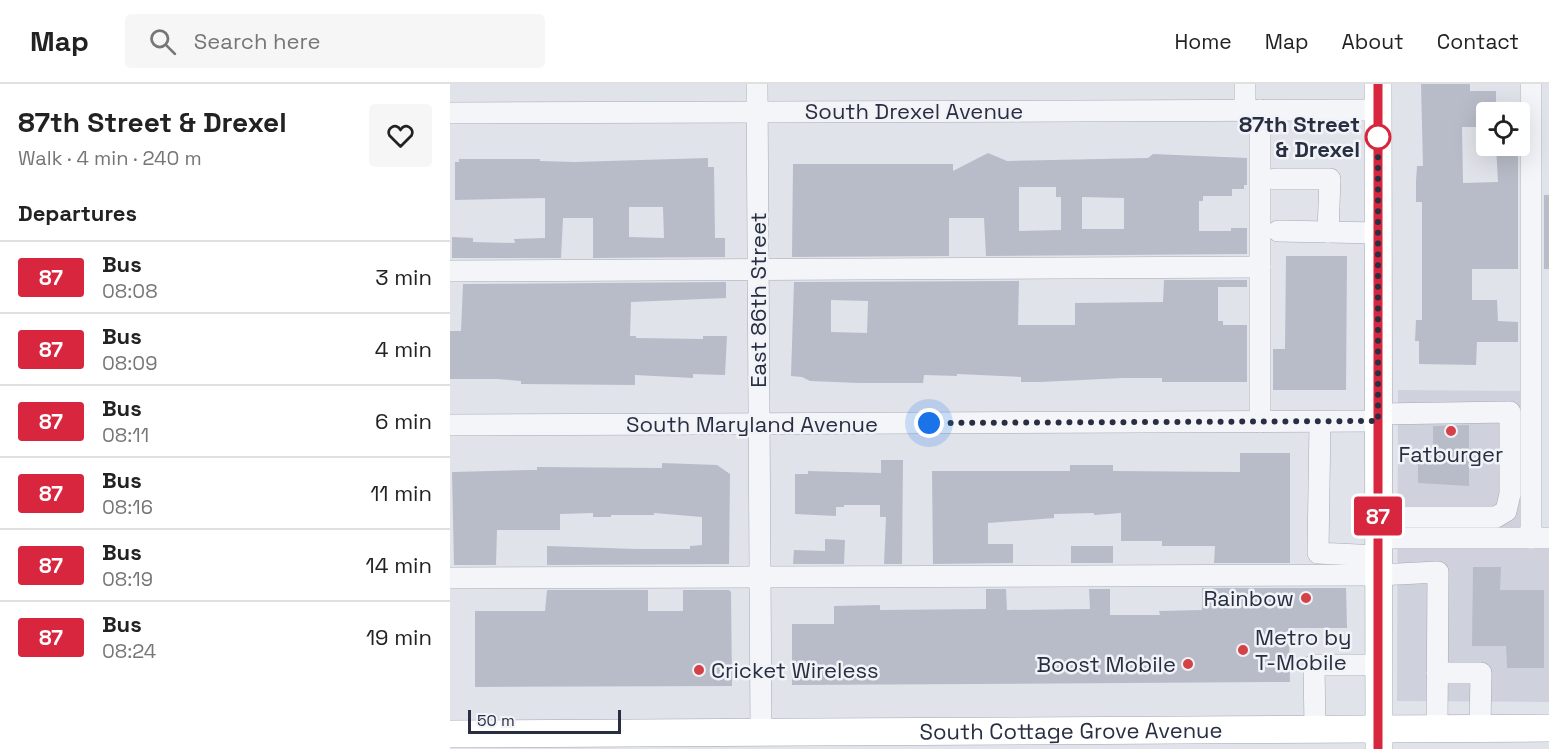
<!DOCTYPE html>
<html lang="en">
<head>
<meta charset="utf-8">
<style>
  body { margin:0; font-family:"Space Grotesk",sans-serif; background:#f6f6f6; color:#222; height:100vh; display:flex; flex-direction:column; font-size:22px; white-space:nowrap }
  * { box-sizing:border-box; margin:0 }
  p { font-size:20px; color:#767676 }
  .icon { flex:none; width:33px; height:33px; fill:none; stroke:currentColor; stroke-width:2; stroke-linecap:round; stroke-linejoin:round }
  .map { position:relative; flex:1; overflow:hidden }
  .sheet { display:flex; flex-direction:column; background:#fff; width:450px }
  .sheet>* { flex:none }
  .badge { padding:0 12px; border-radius:4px; font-size:21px; line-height:39px }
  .tools { position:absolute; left:1026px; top:18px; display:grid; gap:12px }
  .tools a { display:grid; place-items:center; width:54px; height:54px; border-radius:6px; background:#fff; box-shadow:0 6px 24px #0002; font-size:30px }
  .scale { position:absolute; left:18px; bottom:15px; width:153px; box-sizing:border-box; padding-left:6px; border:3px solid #282f43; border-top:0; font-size:16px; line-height:21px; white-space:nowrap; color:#282f43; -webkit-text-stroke:4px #f1f3f7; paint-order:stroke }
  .you { position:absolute; width:30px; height:30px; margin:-15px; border:4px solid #fff; border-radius:50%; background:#1a73e8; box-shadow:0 0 0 9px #1a73e833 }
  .map>.badge { position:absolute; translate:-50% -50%; box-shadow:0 0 0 3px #fff }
  h2 { padding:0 18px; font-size:22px; line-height:54px }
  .round { display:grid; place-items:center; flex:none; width:63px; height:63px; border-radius:6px; background:#f6f6f6 }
  .head { display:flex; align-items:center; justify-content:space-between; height:102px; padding:0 18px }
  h1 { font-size:28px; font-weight:800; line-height:45px }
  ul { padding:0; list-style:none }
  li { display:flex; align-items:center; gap:18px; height:72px; padding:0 18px; border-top:2px solid #e0e0e0 }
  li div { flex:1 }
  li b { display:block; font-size:22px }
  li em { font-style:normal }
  li .badge { min-width:66px; font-weight:700; text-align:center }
  header { display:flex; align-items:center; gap:36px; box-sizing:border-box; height:84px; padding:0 30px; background:#fff; border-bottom:2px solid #e0e0e0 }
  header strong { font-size:28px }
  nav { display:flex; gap:33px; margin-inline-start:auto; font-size:21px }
  .search { width:420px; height:54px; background:#f6f6f6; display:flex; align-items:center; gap:15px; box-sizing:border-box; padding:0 21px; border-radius:6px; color:#767676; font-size:22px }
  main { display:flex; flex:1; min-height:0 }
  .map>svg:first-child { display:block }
  .built { fill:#cfd2dc }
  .building { fill:#b8bcc8; fill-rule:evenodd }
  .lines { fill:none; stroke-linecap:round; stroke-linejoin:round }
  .minor-casing { stroke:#a6a9b5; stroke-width:22 }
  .major-casing { stroke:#a0a6b6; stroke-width:28 }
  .minor { stroke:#f4f5f8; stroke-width:21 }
  .major { stroke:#fff; stroke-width:27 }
  .line-casing { stroke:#fff; stroke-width:14 }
  .line { stroke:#d7263d; stroke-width:9 }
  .walk { stroke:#282f43; stroke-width:6; stroke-dasharray:0 10.8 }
  .stop-dot { fill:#fff; stroke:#d7263d; stroke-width:3 }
  .poi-dot { fill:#d44147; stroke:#f1f3f7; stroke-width:2 }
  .labels { text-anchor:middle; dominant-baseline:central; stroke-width:5; stroke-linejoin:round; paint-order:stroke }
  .street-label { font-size:22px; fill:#282f43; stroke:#f1f3f7 }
  .stop-label { font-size:22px; font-weight:bold; fill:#282f43; stroke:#f1f3f7; text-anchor:end }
  .poi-label { font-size:22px; fill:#282f43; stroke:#f1f3f7; text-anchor:end }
</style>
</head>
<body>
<header>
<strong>Map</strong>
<div class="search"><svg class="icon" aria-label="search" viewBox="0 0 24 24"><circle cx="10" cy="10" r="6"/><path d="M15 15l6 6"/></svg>Search here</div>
<nav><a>Home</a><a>Map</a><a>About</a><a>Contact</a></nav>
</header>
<main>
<section class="sheet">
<div class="head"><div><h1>87th Street &amp; Drexel</h1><p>Walk · 4 min · 240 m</p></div><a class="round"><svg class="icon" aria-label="heart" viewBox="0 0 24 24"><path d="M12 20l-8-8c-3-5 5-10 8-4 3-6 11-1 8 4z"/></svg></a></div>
<h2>Departures</h2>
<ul>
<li><span class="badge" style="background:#d7263d;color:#fff">87</span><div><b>Bus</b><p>08:08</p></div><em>3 min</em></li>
<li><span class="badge" style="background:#d7263d;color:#fff">87</span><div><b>Bus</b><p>08:09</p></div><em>4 min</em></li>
<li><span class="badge" style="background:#d7263d;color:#fff">87</span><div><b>Bus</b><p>08:11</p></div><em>6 min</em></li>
<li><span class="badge" style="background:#d7263d;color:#fff">87</span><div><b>Bus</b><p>08:16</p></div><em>11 min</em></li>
<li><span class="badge" style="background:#d7263d;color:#fff">87</span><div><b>Bus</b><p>08:19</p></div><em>14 min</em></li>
<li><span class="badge" style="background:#d7263d;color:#fff">87</span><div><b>Bus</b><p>08:24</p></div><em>19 min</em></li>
</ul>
</section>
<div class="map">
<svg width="1099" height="665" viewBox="0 0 1099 665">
  <rect width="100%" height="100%" fill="#e1e3ea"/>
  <polygon class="built" points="948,306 1073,307 1072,465 1099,465 1099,618 947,617"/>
  <g class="building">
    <polygon points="971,0 1020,0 1020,7 1046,7 1046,28 1036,28 1036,43 1012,43 1013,99 1048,98 1046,62 1068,62 1068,185 1022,185 1022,216 1047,216 1048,237 1068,238 1068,258 1027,258 1026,281 969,280 969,257 965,257 966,236 972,236 972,118 966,118 966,97 967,82 973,82"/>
    <path d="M 538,69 L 557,77 L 698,74 L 703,70 L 797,74 L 797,101 L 794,101 L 794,105 L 782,105 L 782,112 L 753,112 L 753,117 L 749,117 L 749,147 L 781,147 L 781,144 L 797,144 L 797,170 L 536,172 L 534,134 L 499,134 L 499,172 L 342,173 L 343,80 L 503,80 L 503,87 ZM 569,103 L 606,103 L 606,113 L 611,113 L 611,146 L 569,147 ZM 632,113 L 674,114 L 674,145 L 632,145 Z"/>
    <path d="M 258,74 L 258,83 L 264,83 L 265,154 L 275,154 L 275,173 L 143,174 L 143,134 L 113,134 L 111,174 L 2,174 L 2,153 L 23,154 L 23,158 L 65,159 L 64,155 L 95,154 L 95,114 L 5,116 L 5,78 L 9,78 L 9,75 L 90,75 L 90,77 L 124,78 ZM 179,123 L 213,123 L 214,154 L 179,153 Z"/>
    <rect x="1094" y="111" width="5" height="74"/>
    <polygon points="836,172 897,172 896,306 823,306 823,265 835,265"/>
    <path d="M 714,196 L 797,196 L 797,203 L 768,203 L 768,237 L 773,237 L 773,241 L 797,241 L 797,298 L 712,298 L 712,294 L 673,294 L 590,298 L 571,298 L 571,293 L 507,290 L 507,292 L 474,291 L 473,299 L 409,299 L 360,297 L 352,293 L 341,292 L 344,198 L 569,197 L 568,241 L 625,241 L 625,219 L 713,218 ZM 381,216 L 418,217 L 417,249 L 381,248 Z"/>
    <polygon points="276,198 276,214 181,218 180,252 186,252 186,254 253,255 253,252 277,252 275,291 243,290 243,294 185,291 185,301 71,300 71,297 47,295 0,295 0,247 11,247 13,200"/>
    <polygon points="1019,341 1019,402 968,399 968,376 983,376 983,342"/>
    <polygon points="790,369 840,369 840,479 764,479 765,462 712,462 712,457 671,457 671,429 644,431 644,429 604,430 604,434 538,439 538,460 563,460 563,479 483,480 482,387 620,387 620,381 663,381 663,387 790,388"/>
    <polygon points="431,376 453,376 452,480 434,480 436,433 430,433 430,421 394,421 394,423 386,423 386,432 345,430 345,390 358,390 358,387 431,389"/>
    <polygon points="212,379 267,381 280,390 279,480 97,481 97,462 186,465 240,465 240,462 252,461 252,433 204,429 204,431 161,431 161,433 143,433 143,429 110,430 110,446 47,446 46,481 4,481 2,388 82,386 87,386 87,383 212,384"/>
    <polygon points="375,455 395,456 394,480 343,480 344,466 375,467"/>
    <rect x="621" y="462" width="42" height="17"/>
    <polygon points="1023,483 1051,483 1050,506 1094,506 1094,584 1057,584 1056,562 1022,562"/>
    <polygon points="752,504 896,504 897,544 839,544 840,598 342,601 342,540 384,540 384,522 430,521 430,526 536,525 536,505 556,505 557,526 640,525 639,505 660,505 660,531 710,531 709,527 752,526"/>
    <polygon points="97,506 198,506 198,527 233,527 233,506 279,506 281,508 282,602 25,603 25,527 95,527"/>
  </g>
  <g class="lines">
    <defs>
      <g id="minor">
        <polyline points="307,0 311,648"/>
        <polyline points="795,0 795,26"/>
        <polyline points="0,29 928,26"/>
        <polyline points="825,95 880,95 878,148"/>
        <polyline points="828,147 928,149"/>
        <polyline points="0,187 810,183"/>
        <polyline points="928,330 1060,328 1060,410 1056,427 1046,433 928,433"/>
        <polyline points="810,338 810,26"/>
        <polyline points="870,338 868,469 928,472"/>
        <polyline points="0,341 928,337"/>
        <polyline points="928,454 1099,454"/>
        <polyline points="1081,454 1081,0"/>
        <polyline points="0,494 928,491 988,488 987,644"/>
        <polyline points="987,589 1031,589 1030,644"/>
        <polyline points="865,644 864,581 928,581"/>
      </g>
      <g id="major">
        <polyline points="928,0 929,665"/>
        <path id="s1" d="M 0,650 L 1099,644"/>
      </g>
    </defs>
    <use href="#minor" class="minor-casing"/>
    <use href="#major" class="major-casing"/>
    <use href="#minor" class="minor"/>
    <use href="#major" class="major"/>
  </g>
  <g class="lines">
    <defs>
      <polyline id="line" points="928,0 928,665"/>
    </defs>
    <use href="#line" class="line-casing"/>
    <use href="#line" class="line"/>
    <polyline class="walk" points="479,339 928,337 928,46 928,53"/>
  </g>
  <circle class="stop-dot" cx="928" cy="53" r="12"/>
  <g class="poi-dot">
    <circle cx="1001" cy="347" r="6"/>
    <circle cx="856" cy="514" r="6"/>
    <circle cx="793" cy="566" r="6"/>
    <circle cx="738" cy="580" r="6"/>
    <circle cx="249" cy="586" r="6"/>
  </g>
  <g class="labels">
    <g class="street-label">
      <text x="464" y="27">South Drexel Avenue</text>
      <text transform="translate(308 216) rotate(-90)">East 86th Street</text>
      <text x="302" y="340">South Maryland Avenue</text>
      <text stroke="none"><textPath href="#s1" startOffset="621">South Cottage Grove Avenue</textPath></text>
    </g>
    <g class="stop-label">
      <text x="910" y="40">87th Street<tspan x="910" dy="25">&amp; Drexel</tspan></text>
    </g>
    <g class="poi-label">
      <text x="1001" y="370" text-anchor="middle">Fatburger</text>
      <text x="844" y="514">Rainbow</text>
      <text x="805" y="553" text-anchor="start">Metro by<tspan x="805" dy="25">T-Mobile</tspan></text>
      <text x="726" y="580">Boost Mobile</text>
      <text x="261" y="586" text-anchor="start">Cricket Wireless</text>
    </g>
  </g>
</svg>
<div class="tools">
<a><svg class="icon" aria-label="locate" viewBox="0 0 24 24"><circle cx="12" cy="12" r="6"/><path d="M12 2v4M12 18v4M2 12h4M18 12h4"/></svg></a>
</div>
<div class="scale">50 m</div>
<div class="you" style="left:479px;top:339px"></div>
<b class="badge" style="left:928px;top:432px;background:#d7263d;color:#fff">87</b>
</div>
</main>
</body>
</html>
